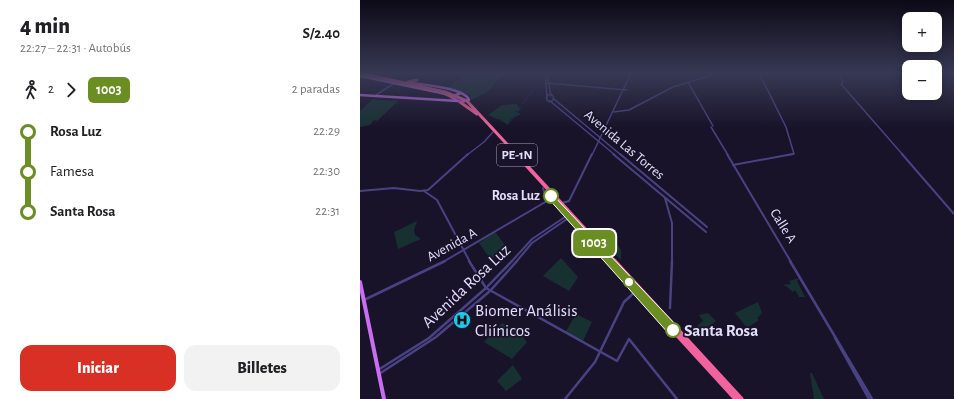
<!DOCTYPE html>
<html lang="es">
<head>
<meta charset="utf-8">
<style>
  body { margin:0; font-family:"Alegreya Sans",sans-serif; background:#f2f2f2; color:#202124; height:100vh; display:flex; flex-direction:column; font-size:15px; white-space:nowrap }
  * { box-sizing:border-box; margin:0 }
  p { font-size:13px; color:#757577 }
  .icon { flex:none; width:22px; height:22px; fill:none; stroke:currentColor; stroke-width:2; stroke-linecap:round; stroke-linejoin:round }
  .map { position:relative; flex:1; overflow:hidden }
  .drawer { display:flex; flex-direction:column; background:#fff; width:360px }
  .drawer>* { flex:none }
  .badge { padding:0 8px; border-radius:6px; font-size:14px; line-height:26px }
  .buttons { position:absolute; left:542px; top:12px; display:grid; gap:8px }
  .buttons a { display:grid; place-items:center; width:40px; height:40px; border-radius:8px; background:#fff; box-shadow:0 2px 10px #0003; font-size:20px }
  .map>.badge { position:absolute; translate:-50% -50%; box-shadow:0 0 0 2px #fff }
  .legs { display:flex; align-items:center; gap:6px; height:44px; padding:0 20px; font-size:13px }
  .legs p { margin-inline-start:auto }
  .head { display:flex; align-items:center; justify-content:space-between; height:68px; padding:0 20px }
  h1 { font-size:22px; font-weight:800; line-height:30px }
  .button { display:flex; gap:8px; margin-top:auto; padding:8px 20px }
  .button a { flex:1; height:46px; border-radius:12px; background:#d93025; color:#fff; font-size:16px; font-weight:800; line-height:46px; text-align:center }
  .button a+a { background:#f2f2f2; color:#202124 }
  ul { padding:0 20px; list-style:none }
  li { display:flex; align-items:center; gap:14px; height:40px; font-size:15px }
  li i { display:grid; place-items:center; width:6px; height:100%; margin:0 5px; background:currentColor }
  li i::after { content:''; width:10px; height:10px; margin:-5px; border:3px solid; border-radius:50%; background:#fff }
  li p { margin-inline-start:auto }
  li:first-child i { background:linear-gradient(#0000 50%,currentColor 0) }
  li:last-child i { background:linear-gradient(currentColor 50%,#0000 0) }
  main { display:flex; flex:1; min-height:0 }
  .map>svg:first-child { display:block }
  .green { fill:#173132 }
  .lines { fill:none; stroke-linecap:round; stroke-linejoin:round }
  .stream { stroke:#14264c; stroke-width:1 }
  .minor-far2 { stroke:#494283; stroke-width:1.5 }
  .minor-far1 { stroke:#494283; stroke-width:2 }
  .minor { stroke:#494283; stroke-width:2.5 }
  .major-far1 { stroke:#c96ef2; stroke-width:2.5 }
  .major { stroke:#c96ef2; stroke-width:4 }
  .highway-far2 { stroke:#f1639e; stroke-width:3 }
  .highway-far1 { stroke:#f1639e; stroke-width:4 }
  .highway { stroke:#f1639e; stroke-width:5 }
  .line-1 { fill:#6b8e23; stroke:#fff }
  .stop-1-dot { fill:#fff; stroke:#6b8e23; stroke-width:2 }
  .labels { text-anchor:middle; dominant-baseline:central; stroke-width:3.5; stroke-linejoin:round; paint-order:stroke }
  .shield { fill:#181329; stroke:#a6a1bd; stroke-width:1 }
  .shield-label { font-size:13px; font-weight:bold; fill:#e3defc }
  .street-label { font-size:14px; fill:#e3defc; stroke:#181329 }
  .stop-label { font-size:14px; font-weight:bold; fill:#e3defc; stroke:#181329; text-anchor:end }
  .near-street-label { font-size:17px; fill:#e3defc; stroke:#181329 }
  .near-poi-label { font-size:17px; fill:#e3defc; stroke:#181329; text-anchor:start }
  .near-stop-label { font-size:17px; font-weight:bold; fill:#e3defc; stroke:#181329; text-anchor:start }
</style>
</head>
<body>
<main>
<section class="drawer">
<div class="head"><div><h1>4 min</h1><p>22:27 – 22:31 · Autobús</p></div><b>S/2.40</b></div>
<div class="legs"><svg class="icon" aria-label="walk" viewBox="0 0 24 24"><circle cx="13" cy="4" r="2"/><path d="M13 8l-2 6 4 7M11 14l-3 7M7 12l3-4h3l4 4"/></svg>2<svg class="icon" aria-label="forward" viewBox="0 0 24 24"><path d="M9 5l7 7-7 7"/></svg><b class="badge" style="background:#6b8e23;color:#fff">1003</b><p>2 paradas</p></div>
<ul>
<li><i style="color:#6b8e23"></i><b>Rosa Luz</b><p>22:29</p></li>
<li><i style="color:#6b8e23"></i><span>Famesa</span><p>22:30</p></li>
<li><i style="color:#6b8e23"></i><b>Santa Rosa</b><p>22:31</p></li>
</ul>
<div class="button"><a>Iniciar</a><a>Billetes</a></div>
</section>
<div class="map">
<svg width="594" height="399" viewBox="0 0 594 399">
  <rect width="100%" height="100%" fill="#181329"/>
  <g class="green">
    <polygon points="107,73 145,73 127,92 111,100 110,95 96,90 87,88"/>
    <polygon points="13,99 15,99 14,100 38,101 17,121 14,120 10,125 0,127 0,111"/>
    <polygon points="156,104 160,108 159,111 155,111 161,114 151,119 148,125 140,120 142,118 139,120 128,115 142,105"/>
    <polygon points="57,221 54,230 55,235 61,239 38,249 34,232"/>
    <polygon points="135,232 145,245 131,260 119,243"/>
    <polygon points="250,237 261,249 261,260 239,238"/>
    <polygon points="201,258 218,277 209,291 183,276"/>
    <polygon points="439,278 437,281 445,297 439,297 435,290 433,292 426,286 422,285 431,284 429,281"/>
    <polygon points="398,302 402,313 397,318 399,320 387,328 375,313"/>
    <polygon points="348,313 356,321 341,332 337,326 343,321 339,315"/>
    <polygon points="216,314 232,322 222,343 205,333"/>
    <polygon points="142,323 161,335 167,342 152,359 124,342"/>
    <polygon points="153,365 162,379 146,391 137,381"/>
    <polygon points="450,373 452,373 464,399 454,399"/>
  </g>
  <g class="lines">
    <g class="stream">
      <polyline points="163,104 173,90"/>
      <polyline points="150,122 161,107"/>
    </g>
    <g class="minor-far2">
      <polyline points="185,73 187,97"/>
      <polyline points="187,73 191,96"/>
      <polyline points="399,73 426,127 434,154 427,155"/>
      <polyline points="479,73 483,82 481,84 543,155"/>
      <polyline points="328,82 353,126"/>
      <polyline points="186,83 267,90"/>
      <circle cx="190" cy="98" r="3.5"/>
      <polyline points="16,95 33,84"/>
      <polyline points="194,99 261,155"/>
      <polyline points="190,101 255,155"/>
      <polyline points="253,112 269,110 313,87 359,73"/>
      <polyline points="351,127 368,155"/>
      <polyline points="107,155 124,142 133,132"/>
      <polyline points="232,155 271,73"/>
    </g>
    <g class="minor-far1">
      <polyline points="253,154 346,232"/>
      <polyline points="260,154 347,227"/>
      <polyline points="367,154 431,262"/>
      <polyline points="542,154 594,214"/>
      <polyline points="373,165 433,154"/>
      <polyline points="183,188 187,201"/>
      <polyline points="0,191 34,188 60,191 68,190 108,154"/>
      <polyline points="64,191 77,200 110,262"/>
      <polyline points="305,198 312,223 312,262"/>
      <polyline points="202,203 209,201 232,154"/>
      <polyline points="83,262 187,201 196,202"/>
      <polyline points="151,262 172,239 208,215"/>
      <polyline points="156,262 172,243 210,217"/>
    </g>
    <g class="minor">
      <polyline points="109,261 126,288 257,361 269,339 317,399"/>
      <polyline points="430,261 512,399"/>
      <polyline points="4,300 85,261"/>
      <polyline points="310,308 312,261"/>
      <polyline points="475,338 509,399"/>
      <polyline points="18,370 69,338 126,288 152,261"/>
      <polyline points="19,374 76,337 130,291 157,261"/>
      <polyline points="205,399 235,362 264,302 276,291"/>
    </g>
    <g class="major-far1">
      <polyline points="0,76 86,94"/>
      <path d="M 52,83 C 65,85 105,88 109,100 L 100,102 L 91,97 L 101,93"/>
      <polyline points="0,95 98,101"/>
    </g>
    <polyline class="major" points="0,282 24,399"/>
    <g class="highway-far2">
      <polyline points="0,73 85,92 107,101 157,155"/>
      <polyline points="48,82 57,80"/>
      <polyline points="83,93 92,97"/>
      <polyline points="100,102 117,114"/>
    </g>
    <g class="highway-far1">
      <polyline points="156,154 255,262"/>
      <polyline points="249,259 251,262"/>
    </g>
    <g class="highway">
      <polyline points="250,261 376,399"/>
      <polyline points="254,261 381,399"/>
    </g>
  </g>
  <linearGradient id="sky" x2="0" y2="1"><stop stop-color="#0d0a17"/><stop offset="0.57" stop-color="#373954"/><stop offset="1" stop-color="#373954" stop-opacity="0"/></linearGradient>
  <rect width="594" height="128" fill="url(#sky)"/>
  <polygon class="line-1" points="191,193 317,326 318,330 317,334 313,335 309,334 188,198 187,196"/>
  <defs>
    <symbol id="hospital-disc" viewBox="-11 -11 22 22"><circle r="9.5" fill="#1bc9eb" stroke="#181329"/><path d="M-5-5h3v3.5h4V-5h3V5h-3V1.5h-4V5h-3Z" fill="#111"/></symbol>
  </defs>
  <g fill-rule="evenodd">
    <use href="#hospital-disc" x="92" y="310" width="20" height="20"/>
  </g>
  <g class="stop-1-dot">
    <circle cx="191" cy="196" r="7"/>
    <circle cx="269" cy="282" r="5"/>
    <circle cx="313" cy="330" r="7"/>
  </g>
  <g class="labels">
    <rect class="shield" x="137" y="144" width="40" height="22" rx="3"/>
    <g class="shield-label">
      <text x="157" y="155">PE-1N</text>
    </g>
    <g class="street-label">
      <text transform="translate(264 145) rotate(40)">Avenida Las Torres</text>
      <text transform="translate(423 226) rotate(58)">Calle A</text>
      <text transform="translate(92 245) rotate(-29)">Avenida A</text>
    </g>
    <g class="stop-label">
      <text x="180" y="196">Rosa Luz</text>
    </g>
    <g class="near-street-label">
      <text transform="translate(106 286) rotate(-43)">Avenida Rosa Luz</text>
    </g>
    <g class="near-poi-label">
      <text x="115" y="310">Biomer Análisis<tspan x="115" dy="20">Cliínicos</tspan></text>
    </g>
    <g class="near-stop-label">
      <text x="324" y="330">Santa Rosa</text>
    </g>
  </g>
</svg>
<div class="buttons">
<a>+</a>
<a>−</a>
</div>
<b class="badge" style="left:234px;top:243px;background:#6b8e23;color:#fff">1003</b>
</div>
</main>
</body>
</html>
